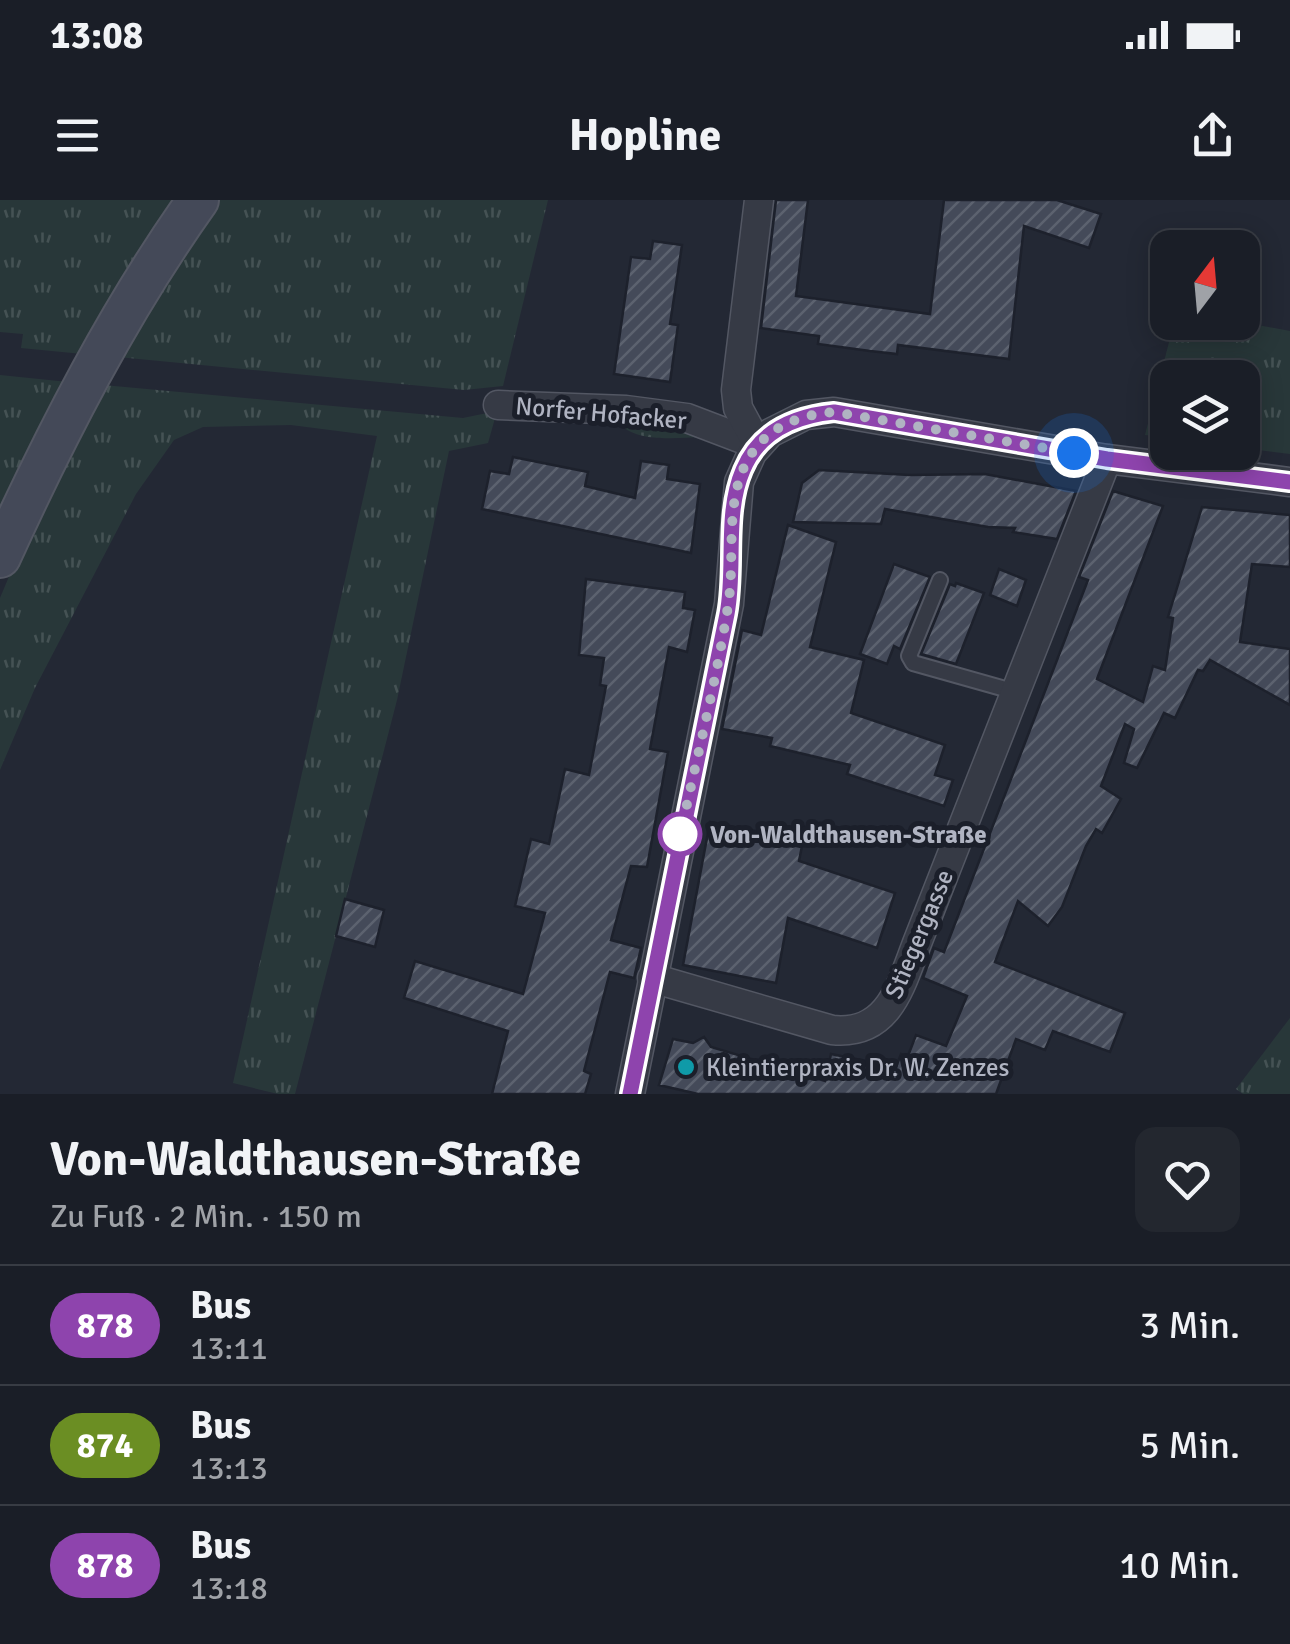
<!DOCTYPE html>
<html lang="de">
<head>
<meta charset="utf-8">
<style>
  body { margin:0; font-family:Signika,sans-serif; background:#23272f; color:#f1f3f6; height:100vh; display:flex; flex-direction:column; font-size:38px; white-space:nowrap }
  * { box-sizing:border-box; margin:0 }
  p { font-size:32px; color:#9fa2a7 }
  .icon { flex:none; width:55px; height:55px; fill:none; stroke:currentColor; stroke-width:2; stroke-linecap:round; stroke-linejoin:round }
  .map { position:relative; height:894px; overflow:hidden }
  .drawer { display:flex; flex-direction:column; background:#1a1e27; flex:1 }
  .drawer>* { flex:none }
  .badge { padding:0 20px; border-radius:32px; font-size:35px; line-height:65px }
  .needle { width:65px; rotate:16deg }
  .controls { position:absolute; left:1150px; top:30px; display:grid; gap:20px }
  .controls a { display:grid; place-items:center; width:110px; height:110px; border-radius:20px; background:#1a1e27; box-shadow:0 5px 25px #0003,0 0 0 2px #383c44; font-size:50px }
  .you { position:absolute; width:50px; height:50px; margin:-25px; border:8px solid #fff; border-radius:50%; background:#1a73e8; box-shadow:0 0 0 15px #1a73e833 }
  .map>.badge { position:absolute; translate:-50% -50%; box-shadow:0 0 0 5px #fff }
  .round { display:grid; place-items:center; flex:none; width:105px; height:105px; border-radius:20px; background:#23272f }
  .overview { display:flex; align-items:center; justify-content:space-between; height:170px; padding:0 50px }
  h1 { font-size:48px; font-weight:700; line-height:75px }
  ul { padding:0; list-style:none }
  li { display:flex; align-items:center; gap:30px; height:120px; padding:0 50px; border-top:2px solid #383c44 }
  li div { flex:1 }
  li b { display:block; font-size:38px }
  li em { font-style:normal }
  li .badge { min-width:110px; font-weight:700; text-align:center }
  .status { display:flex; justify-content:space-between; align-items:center; height:70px; padding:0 50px; background:#1a1e27; direction:ltr }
  .status svg { height:28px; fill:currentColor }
  header { display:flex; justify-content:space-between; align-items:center; height:130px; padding:0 50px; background:#1a1e27; font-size:45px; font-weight:700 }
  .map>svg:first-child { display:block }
  .grass { fill:url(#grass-tufts) }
  .building { fill:url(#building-hatch); stroke:#1d212c; stroke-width:2.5 }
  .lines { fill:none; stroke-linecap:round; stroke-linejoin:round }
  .service-casing { stroke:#535763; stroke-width:18 }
  .minor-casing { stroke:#535763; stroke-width:31 }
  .secondary-casing { stroke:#535763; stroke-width:44 }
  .service { stroke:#363a45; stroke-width:14 }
  .minor { stroke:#363a45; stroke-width:28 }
  .secondary { stroke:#444958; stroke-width:40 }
  .line-casing { stroke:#fff; stroke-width:22 }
  .line { stroke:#8e44ad; stroke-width:15 }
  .walk { stroke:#b0b4c2; stroke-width:10; stroke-dasharray:0 18 }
  .stop-dot { fill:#fff; stroke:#8e44ad; stroke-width:5 }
  .culture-dot { fill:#0f9aa8; stroke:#1b1f2a; stroke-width:4 }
  .labels { text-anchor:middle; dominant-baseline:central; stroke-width:10; stroke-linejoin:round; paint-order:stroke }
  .street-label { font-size:25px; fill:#b0b4c2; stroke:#1b1f2a }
  .stop-label { font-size:25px; font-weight:bold; fill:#b0b4c2; stroke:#1b1f2a; text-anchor:start }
  .poi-label { font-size:25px; fill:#b0b4c2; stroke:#1b1f2a; text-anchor:start }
</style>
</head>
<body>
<div class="status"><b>13:08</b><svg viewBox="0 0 49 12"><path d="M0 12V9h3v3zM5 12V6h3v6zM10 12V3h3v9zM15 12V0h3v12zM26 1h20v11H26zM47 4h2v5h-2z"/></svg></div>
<header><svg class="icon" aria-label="menu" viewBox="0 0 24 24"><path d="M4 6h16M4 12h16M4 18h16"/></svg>Hopline<svg class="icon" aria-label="share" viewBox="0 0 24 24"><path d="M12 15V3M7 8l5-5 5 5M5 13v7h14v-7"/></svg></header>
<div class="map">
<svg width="1290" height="894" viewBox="0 0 1290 894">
  <defs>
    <pattern id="grass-tufts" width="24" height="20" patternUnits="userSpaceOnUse" patternTransform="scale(2.5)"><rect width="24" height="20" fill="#283739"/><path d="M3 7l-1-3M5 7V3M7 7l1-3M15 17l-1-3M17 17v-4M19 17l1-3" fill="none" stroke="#455254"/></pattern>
    <pattern id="building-hatch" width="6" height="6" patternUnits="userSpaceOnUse" patternTransform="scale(2.5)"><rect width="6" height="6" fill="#444a59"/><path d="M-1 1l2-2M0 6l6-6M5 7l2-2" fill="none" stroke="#5c626f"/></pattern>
  </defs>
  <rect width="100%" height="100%" fill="#232834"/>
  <g class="grass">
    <polygon points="0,0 179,0 83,154 21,148 23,134 0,132"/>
    <polygon points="218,0 548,0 503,186 464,190 118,157 155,94"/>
    <polygon points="1242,122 1290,131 1290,254 1243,248 1242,178 1168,178 1167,237 1145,235 1174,123"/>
    <polygon points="0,175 68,182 0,316"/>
    <polygon points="103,185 463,218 497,211 488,243 449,251 397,500 295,894 278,894 233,883 377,236 291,225 203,227 174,240 136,294 35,488 0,570 0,398 29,329"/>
    <path d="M 648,218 L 701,237 C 675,238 635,243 618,222 Z"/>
    <polygon points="1290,818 1290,894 1243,894 1236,889"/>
  </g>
  <g class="building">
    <polygon points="776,0 808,0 796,96 930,114 944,0 1057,0 1101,14 1089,48 1024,26 1009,159 898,145 897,154 870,151 818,144 819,136 761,128"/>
    <polygon points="653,41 682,45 670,124 678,125 670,182 614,174 631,57 650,59"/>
    <polygon points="513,257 588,272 585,286 635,298 641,261 669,265 667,279 700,284 691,353 482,309 490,271 509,274"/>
    <polygon points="819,270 910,275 985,274 1076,291 1057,339 1013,332 1015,328 988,327 885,309 881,324 793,322 802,283"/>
    <polygon points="1113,291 1163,306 1097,479 1143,502 1153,466 1165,470 1173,418 1168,417 1202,307 1290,315 1290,367 1252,364 1240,442 1290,449 1290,505 1210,460 1203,471 1198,470 1175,518 1164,513 1137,568 1124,563 1134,529 1125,524 1101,586 1121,599 1102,633 1096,629 1086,646 1062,707 1048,726 1018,701 995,762 1125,813 1110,852 1053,831 1045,850 1016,839 996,894 698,894 659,885 673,839 693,843 704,837 711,847 825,881 831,854 896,867 901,854 908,856 916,835 946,846 967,796 923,778 934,748 944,752 1088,380 1079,377"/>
    <polygon points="788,325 836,342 810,447 864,460 851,513 945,545 935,575 953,580 944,606 847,574 850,565 770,546 772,538 722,529 742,430 761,435"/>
    <polygon points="894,364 930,377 900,449 894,446 887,464 860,454"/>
    <polygon points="999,369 1026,380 1017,406 990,395"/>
    <polygon points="586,379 685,392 683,408 695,410 687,452 669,447 650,549 668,552 647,667 631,666 611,740 641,748 634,778 610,772 584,871 591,874 585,894 492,894 508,831 404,798 415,761 523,794 545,713 515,706 531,639 549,644 565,569 589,575 606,486 600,485 604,458 579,455"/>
    <polygon points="956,383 984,393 956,464 921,454 950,384 955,386"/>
    <polygon points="710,622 803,641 799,661 895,693 877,748 788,718 776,783 683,765"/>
    <polygon points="345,699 384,710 375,747 336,736"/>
  </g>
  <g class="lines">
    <defs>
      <polyline id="service" points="940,380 909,456 913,463 1016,492"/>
      <g id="minor">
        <polyline points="498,205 626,210 687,218 758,245"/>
        <polyline points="758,245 738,208 736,190 759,0"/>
        <path d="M 652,778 L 832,830 C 891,836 901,783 919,738 L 1107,259"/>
        <polyline points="630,894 729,404 739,282 752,253 770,233 806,215 834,212 1107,259 1290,282"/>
      </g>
      <path id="secondary" d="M 0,357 C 56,234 119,111 198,0"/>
    </defs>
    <use href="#service" class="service-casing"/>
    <use href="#minor" class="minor-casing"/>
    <use href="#secondary" class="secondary-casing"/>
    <use href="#service" class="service"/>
    <use href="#minor" class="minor"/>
    <use href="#secondary" class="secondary"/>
  </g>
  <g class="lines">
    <defs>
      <path id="line" d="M 630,894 C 661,734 695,574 727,414 C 736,368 724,314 743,270 C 759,231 794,216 834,212 L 1107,259 L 1290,282"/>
    </defs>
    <use href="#line" class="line-casing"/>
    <use href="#line" class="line"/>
    <path class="walk" d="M 680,634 L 680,637 C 696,560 716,483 728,406 C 736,357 723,300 750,256 C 769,226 800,215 834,212 L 1074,253"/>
  </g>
  <circle class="stop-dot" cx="680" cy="634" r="20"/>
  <circle class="culture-dot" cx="686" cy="867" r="10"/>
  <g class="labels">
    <g class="street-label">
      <text transform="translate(601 213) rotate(5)">Norfer Hofacker</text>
      <text transform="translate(919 734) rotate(-67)">Stiegergasse</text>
    </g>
    <g class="stop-label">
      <text x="710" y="634">Von-Waldthausen-Straße</text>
    </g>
    <g class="poi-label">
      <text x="706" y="867">Kleintierpraxis Dr. W. Zenzes</text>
    </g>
  </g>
</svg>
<div class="controls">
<a><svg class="needle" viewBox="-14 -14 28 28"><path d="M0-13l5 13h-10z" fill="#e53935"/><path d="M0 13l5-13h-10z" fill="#9fa2a7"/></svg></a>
<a><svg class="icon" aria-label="layers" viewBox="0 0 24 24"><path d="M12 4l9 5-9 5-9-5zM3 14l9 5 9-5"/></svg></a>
</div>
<div class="you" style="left:1074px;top:253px"></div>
</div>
<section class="drawer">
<div class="overview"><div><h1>Von-Waldthausen-Straße</h1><p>Zu Fuß · 2 Min. · 150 m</p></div><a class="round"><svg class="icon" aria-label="heart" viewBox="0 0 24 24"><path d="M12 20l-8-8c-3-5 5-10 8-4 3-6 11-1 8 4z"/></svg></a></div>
<ul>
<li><span class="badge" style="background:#8e44ad;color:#fff">878</span><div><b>Bus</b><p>13:11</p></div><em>3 Min.</em></li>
<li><span class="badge" style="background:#6b8e23;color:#fff">874</span><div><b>Bus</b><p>13:13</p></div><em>5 Min.</em></li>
<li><span class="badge" style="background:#8e44ad;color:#fff">878</span><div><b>Bus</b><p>13:18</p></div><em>10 Min.</em></li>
</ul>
</section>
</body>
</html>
